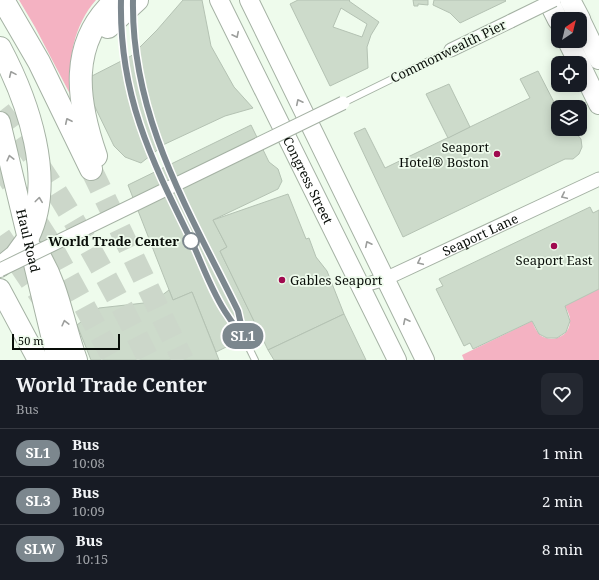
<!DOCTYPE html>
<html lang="en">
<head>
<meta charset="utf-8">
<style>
  body { margin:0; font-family:"Noto Serif",serif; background:#242831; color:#f1f3f6; height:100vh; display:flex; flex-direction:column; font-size:15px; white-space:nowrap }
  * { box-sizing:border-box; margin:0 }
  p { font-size:13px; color:#9ea1a6 }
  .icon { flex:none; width:22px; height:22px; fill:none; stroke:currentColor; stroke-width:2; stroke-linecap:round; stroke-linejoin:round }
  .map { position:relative; height:360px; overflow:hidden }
  .sheet { display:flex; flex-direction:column; background:#171b24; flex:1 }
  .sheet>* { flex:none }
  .badge { padding:0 8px; border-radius:13px; font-size:14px; line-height:26px }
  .needle { width:26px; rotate:35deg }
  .buttons { position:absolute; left:551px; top:12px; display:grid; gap:8px }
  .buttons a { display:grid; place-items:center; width:36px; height:36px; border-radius:8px; background:#171b24; box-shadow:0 2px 10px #0003; font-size:20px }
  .scale { position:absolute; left:12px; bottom:10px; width:108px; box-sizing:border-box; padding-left:4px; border:2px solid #080d08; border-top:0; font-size:11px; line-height:14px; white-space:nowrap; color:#080d08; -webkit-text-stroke:3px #eefbec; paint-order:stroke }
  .map>.badge { position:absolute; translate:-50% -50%; box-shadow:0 0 0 2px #fff }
  .round { display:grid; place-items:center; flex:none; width:42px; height:42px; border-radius:8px; background:#242831 }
  .summary { display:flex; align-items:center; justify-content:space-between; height:68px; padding:0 16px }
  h1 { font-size:19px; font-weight:700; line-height:30px }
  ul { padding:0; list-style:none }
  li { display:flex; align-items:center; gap:12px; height:48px; padding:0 16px; border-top:1px solid #363941 }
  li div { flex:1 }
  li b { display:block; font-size:15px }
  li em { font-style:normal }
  li .badge { min-width:44px; font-weight:700; text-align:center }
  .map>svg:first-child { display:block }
  .green { fill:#f4b2c2 }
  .building { fill:#cddbcb; stroke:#b4c2b3; fill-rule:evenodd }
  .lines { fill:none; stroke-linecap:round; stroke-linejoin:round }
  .highway-tunnel { stroke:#ccd7ca; stroke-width:22; stroke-dasharray:22 11; stroke-linecap:butt }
  .lane-casing { stroke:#a5b2a4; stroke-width:8 }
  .street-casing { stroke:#a5b2a4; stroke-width:15 }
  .secondary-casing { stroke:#a5b2a4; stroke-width:20 }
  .primary-casing { stroke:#a5b2a4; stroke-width:22 }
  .highway-casing { stroke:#a5b2a4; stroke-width:24 }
  .lane { stroke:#fff; stroke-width:6 }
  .street { stroke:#fff; stroke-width:13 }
  .secondary { stroke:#fff; stroke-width:18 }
  .primary { stroke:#fff; stroke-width:20 }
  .highway { stroke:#fff; stroke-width:22 }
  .street-bridge-casing { stroke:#a5b2a4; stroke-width:15; stroke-linecap:butt }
  .street-bridge { stroke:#fff; stroke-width:13 }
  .oneway { stroke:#9c9e9c }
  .line-casing { stroke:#fff; stroke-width:9 }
  .line { stroke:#7c878e; stroke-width:6 }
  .poi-dot { fill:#a0094f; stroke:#eefbec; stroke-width:1.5 }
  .stop-dot { fill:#fff; stroke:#7c878e; stroke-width:2 }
  .labels { text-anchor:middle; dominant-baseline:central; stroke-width:3.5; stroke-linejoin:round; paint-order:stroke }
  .street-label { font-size:13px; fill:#080d08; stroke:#eefbec }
  .poi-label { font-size:13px; fill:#080d08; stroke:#eefbec; text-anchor:end }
  .stop-label { font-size:13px; font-weight:bold; fill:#080d08; stroke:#eefbec; text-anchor:end }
</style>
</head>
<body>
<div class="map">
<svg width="599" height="360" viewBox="0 0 599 360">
  <rect width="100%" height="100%" fill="#eefbec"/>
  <g class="green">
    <path d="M 19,0 L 96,0 C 74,25 67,60 72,93 L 70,94 L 35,27 Z"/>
    <path d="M 599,289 L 599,360 L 464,360 L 462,355 L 532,321 C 534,326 536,331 540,335 C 552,344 571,336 570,320 C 570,315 567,310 565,306 Z"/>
  </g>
  <g class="building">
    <polygon points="183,0 202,0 211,46 234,87 253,108 225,116 165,144 141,163 125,157 114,146 94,105 88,78 131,56 157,30"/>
    <path d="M 298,0 L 350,0 L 349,1 L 379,22 L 371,35 L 367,47 L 368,68 L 330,86 L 290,4 ZM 341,8 L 367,24 L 362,37 L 333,27 Z"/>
    <polygon points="413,0 428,0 428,5 418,4 418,6 414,6"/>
    <polygon points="434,0 505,0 506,1 460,23 450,13 433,5"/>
    <polygon points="538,71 558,110 558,129 567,129 575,132 581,139 582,147 579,154 573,159 565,159 403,237 354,133 365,128 385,168 530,98 520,79"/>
    <polygon points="449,84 470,127 448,138 426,94"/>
    <polygon points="251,125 269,162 278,169 282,181 278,189 213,220 227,247 220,251 259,331 216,352 192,292 173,300 128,185"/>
    <polygon points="288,194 306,239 309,238 316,257 327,271 344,314 268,350 220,251 227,247 213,220"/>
    <polygon points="590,207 593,213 599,210 599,289 565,306 570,321 566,332 557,338 547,338 539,334 532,321 473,349 470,343 464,346 436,289 443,286 439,279"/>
    <polygon points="169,290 173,300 192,292 219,360 91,360 77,325 99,308 153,302"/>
    <polygon points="344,314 366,360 274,360 268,350"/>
  </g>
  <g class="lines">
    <g class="highway-tunnel">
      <path d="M 0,111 C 59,187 106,274 149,360"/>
      <polyline points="0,165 47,238 114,360"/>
      <polyline points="91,169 183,360"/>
      <polyline points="0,236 42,298"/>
    </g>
    <defs>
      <g id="lane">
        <polyline points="343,103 451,50"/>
        <polyline points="244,338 255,360"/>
      </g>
      <g id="street">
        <polyline points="451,50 511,21"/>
        <path id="s1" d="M 361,286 L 385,279 L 599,179"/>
      </g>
      <g id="secondary">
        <path id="s2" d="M 219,0 L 397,360"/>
        <polyline points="249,0 425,360"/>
      </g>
      <g id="primary">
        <polyline points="548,0 558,20"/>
        <polyline points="570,0 580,19"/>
        <polyline points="580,20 599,59"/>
        <polyline points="568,41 579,63"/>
        <polyline points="580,65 599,104"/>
        <path id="s3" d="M 0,122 L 57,360"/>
        <path d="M 38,252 C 60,287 63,322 77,360"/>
        <polyline points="0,267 15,255 28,237"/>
        <polyline points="0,289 38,360"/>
      </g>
      <g id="highway">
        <polyline points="3,0 39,62 91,169"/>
        <polyline points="108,27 137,0"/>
        <path d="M 0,48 C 28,101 56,180 28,237"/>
        <path d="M 96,156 C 77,101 68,43 116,0"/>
      </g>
    </defs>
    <use href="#lane" class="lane-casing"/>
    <use href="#street" class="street-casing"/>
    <use href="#secondary" class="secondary-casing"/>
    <use href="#primary" class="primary-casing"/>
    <use href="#highway" class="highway-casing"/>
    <use href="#lane" class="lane"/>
    <use href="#street" class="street"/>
    <use href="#secondary" class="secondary"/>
    <use href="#primary" class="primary"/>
    <use href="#highway" class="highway"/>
    <defs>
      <g id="street-bridge">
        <polyline points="511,21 554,0"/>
        <polyline points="0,270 343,103"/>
      </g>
    </defs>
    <use href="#street-bridge" class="street-bridge-casing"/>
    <use href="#street-bridge" class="street-bridge"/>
  </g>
  <defs><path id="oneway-chevron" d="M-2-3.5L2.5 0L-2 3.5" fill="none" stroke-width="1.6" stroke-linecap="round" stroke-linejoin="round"/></defs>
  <g class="oneway">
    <use href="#oneway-chevron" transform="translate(236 35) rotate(64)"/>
    <use href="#oneway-chevron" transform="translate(12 74) rotate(-114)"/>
    <use href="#oneway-chevron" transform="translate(299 102) rotate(-116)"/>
    <use href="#oneway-chevron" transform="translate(68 121) rotate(-115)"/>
    <use href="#oneway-chevron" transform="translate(10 158) rotate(-104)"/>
    <use href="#oneway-chevron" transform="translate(564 196) rotate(155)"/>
    <use href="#oneway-chevron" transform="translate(39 200) rotate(-83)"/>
    <use href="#oneway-chevron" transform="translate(368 244) rotate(-116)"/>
    <use href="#oneway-chevron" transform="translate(420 262) rotate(155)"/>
    <use href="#oneway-chevron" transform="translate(406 321) rotate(-116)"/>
    <use href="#oneway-chevron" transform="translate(65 323) rotate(-104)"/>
  </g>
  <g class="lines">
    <defs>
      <path id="line" d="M 121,0 C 119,96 151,159 192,242 C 203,266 213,295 228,316 C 233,324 239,331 244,338 L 238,311 C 188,209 131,117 133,0"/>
    </defs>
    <use href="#line" class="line-casing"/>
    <use href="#line" class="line"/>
  </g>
  <g class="poi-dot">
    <circle cx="497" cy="154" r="4"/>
    <circle cx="554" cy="246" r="4"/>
    <circle cx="282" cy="280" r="4"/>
  </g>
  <circle class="stop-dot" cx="191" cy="241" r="8"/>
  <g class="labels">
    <g class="street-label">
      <text transform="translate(448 51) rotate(-26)">Commonwealth Pier</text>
      <text stroke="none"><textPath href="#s2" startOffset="201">Congress Street</textPath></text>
      <text stroke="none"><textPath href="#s1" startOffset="130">Seaport Lane</textPath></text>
      <text stroke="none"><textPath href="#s3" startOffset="122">Haul Road</textPath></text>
    </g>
    <g class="poi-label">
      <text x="489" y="147">Seaport<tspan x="489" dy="15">Hotel® Boston</tspan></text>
      <text x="554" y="260" text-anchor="middle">Seaport East</text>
      <text x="290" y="280" text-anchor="start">Gables Seaport</text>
    </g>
    <g class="stop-label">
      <text x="179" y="241">World Trade Center</text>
    </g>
  </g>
</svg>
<div class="buttons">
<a><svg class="needle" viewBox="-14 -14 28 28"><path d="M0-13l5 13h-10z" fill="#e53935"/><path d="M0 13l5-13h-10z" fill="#9ea1a6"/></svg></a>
<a><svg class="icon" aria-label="locate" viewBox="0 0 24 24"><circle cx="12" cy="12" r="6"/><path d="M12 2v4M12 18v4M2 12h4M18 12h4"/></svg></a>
<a><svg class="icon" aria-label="layers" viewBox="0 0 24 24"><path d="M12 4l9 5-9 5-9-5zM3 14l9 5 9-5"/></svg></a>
</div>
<div class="scale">50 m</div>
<b class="badge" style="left:243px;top:336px;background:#7c878e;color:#fff">SL1</b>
</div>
<section class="sheet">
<div class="summary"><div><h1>World Trade Center</h1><p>Bus</p></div><a class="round"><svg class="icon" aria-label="heart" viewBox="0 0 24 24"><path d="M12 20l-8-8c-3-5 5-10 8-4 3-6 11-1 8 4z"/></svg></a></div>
<ul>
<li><span class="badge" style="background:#7c878e;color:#fff">SL1</span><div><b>Bus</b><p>10:08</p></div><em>1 min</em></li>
<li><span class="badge" style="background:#7c878e;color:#fff">SL3</span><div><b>Bus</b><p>10:09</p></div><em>2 min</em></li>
<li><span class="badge" style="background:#7c878e;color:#fff">SLW</span><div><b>Bus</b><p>10:15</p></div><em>8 min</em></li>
</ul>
</section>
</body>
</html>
